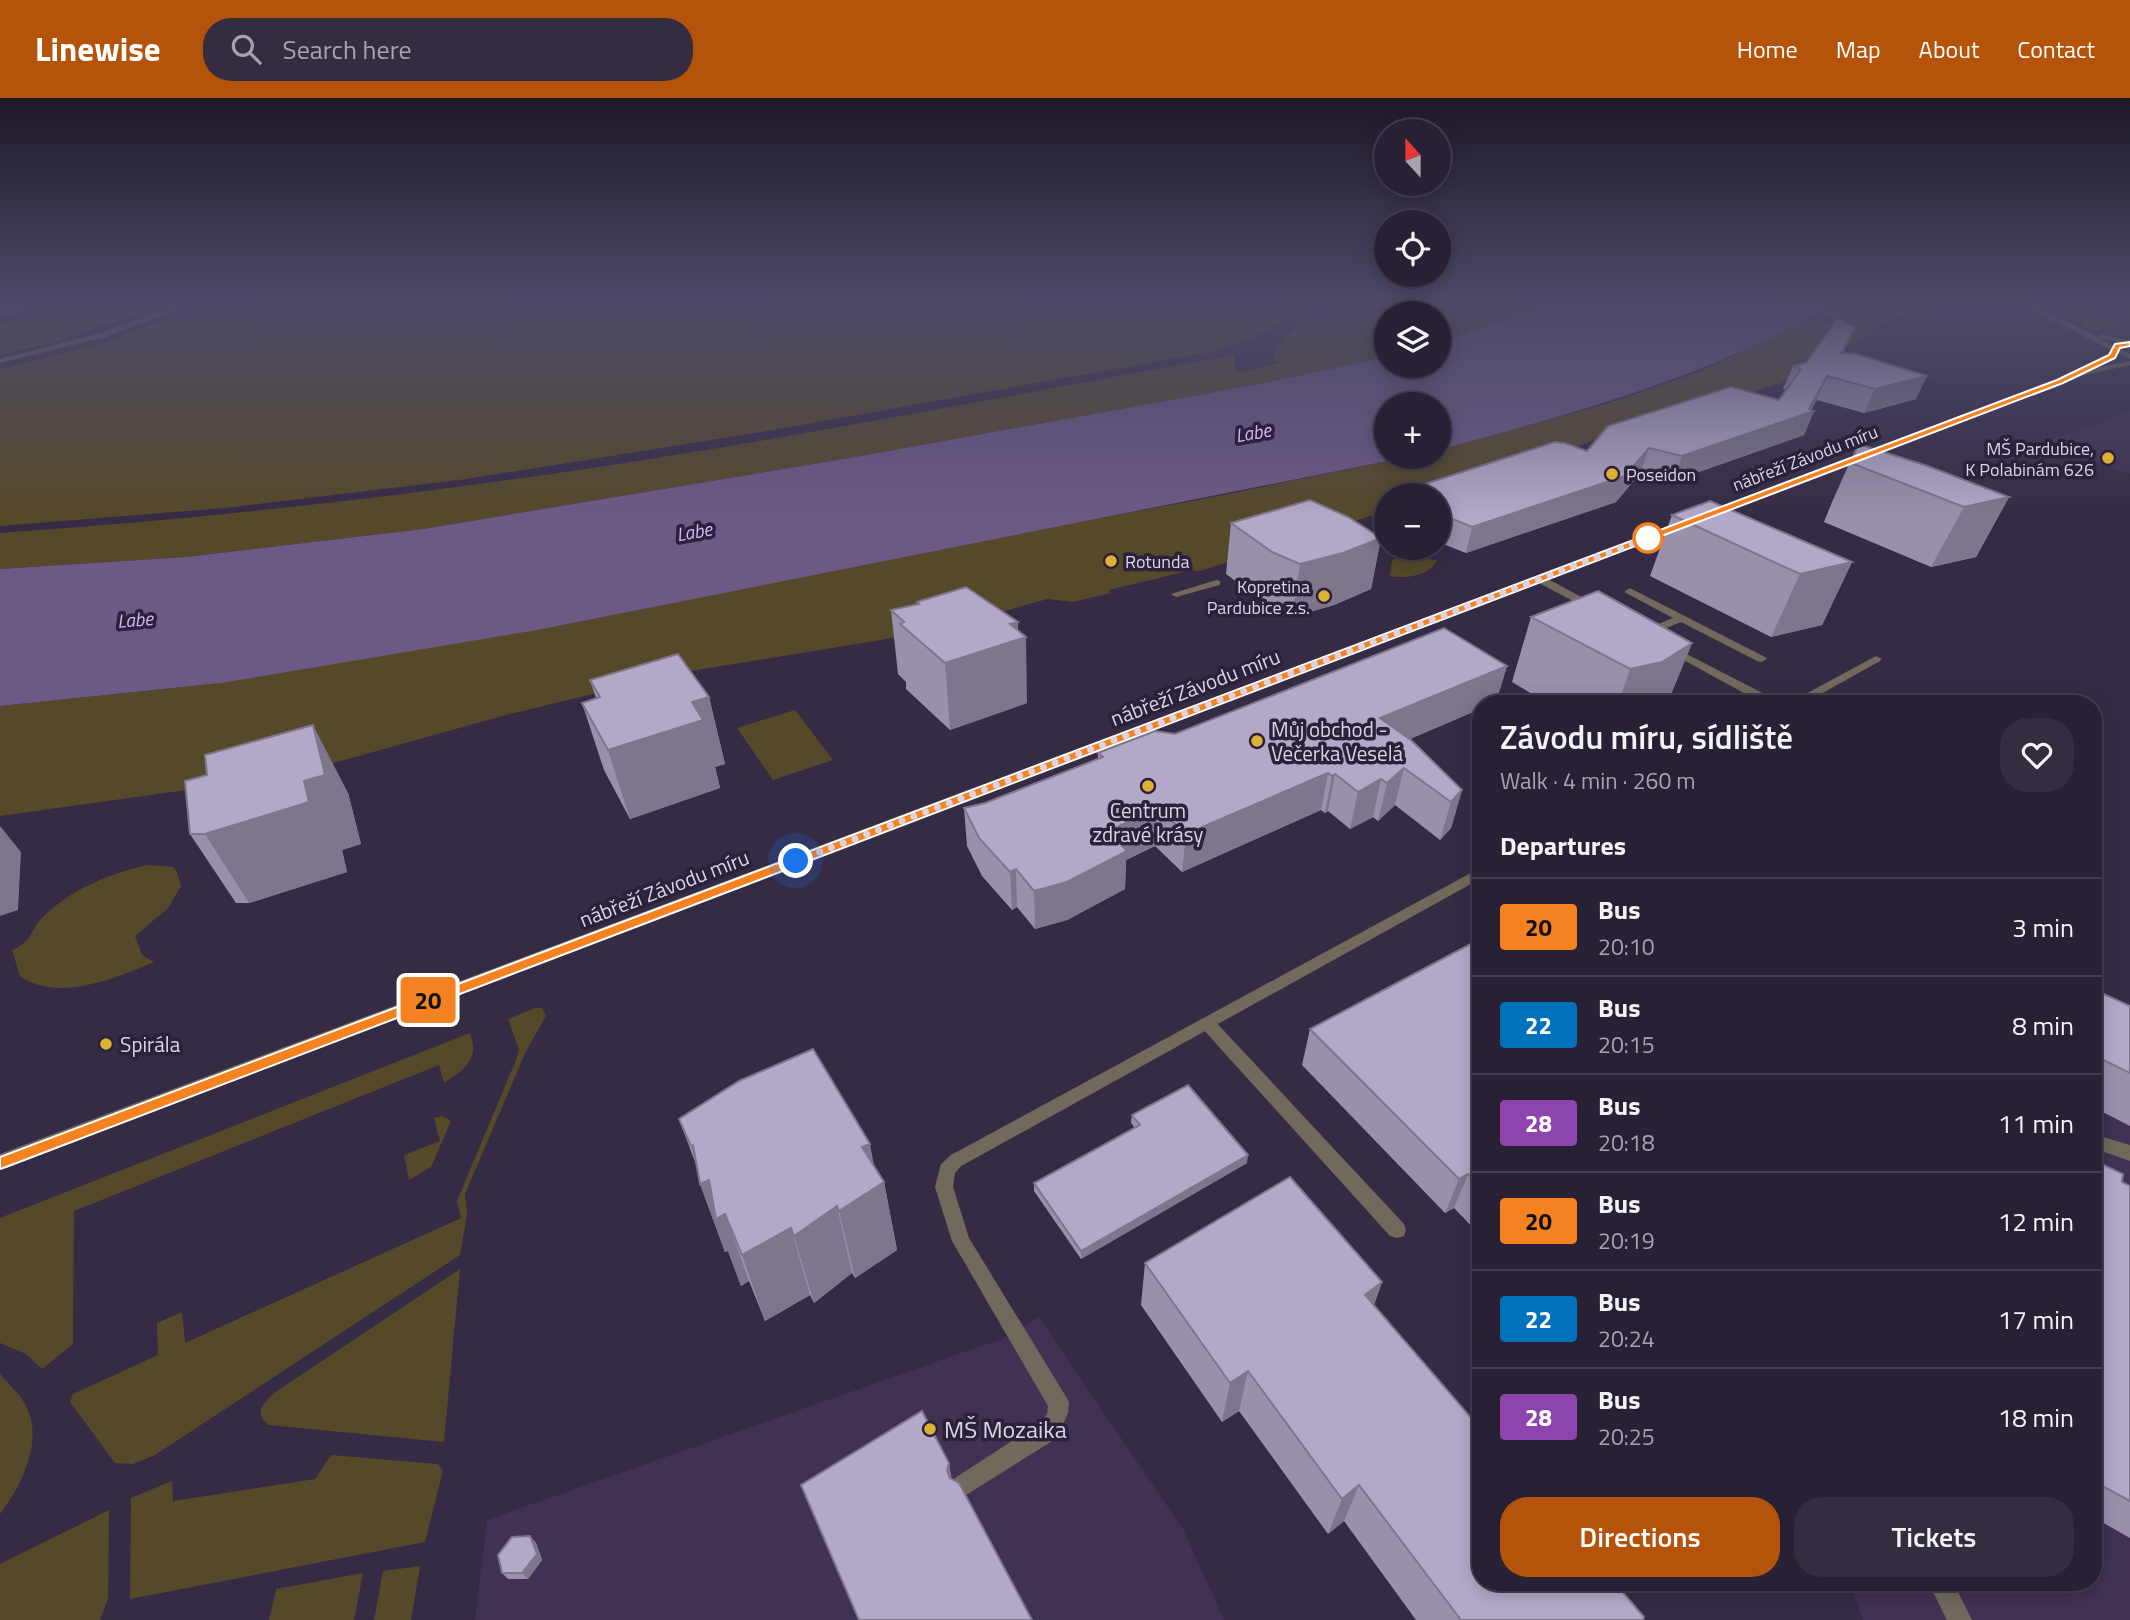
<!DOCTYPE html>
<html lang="en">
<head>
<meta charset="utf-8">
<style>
  body { margin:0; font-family:"Titillium Web",sans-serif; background:#342d40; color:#f1f3f6; height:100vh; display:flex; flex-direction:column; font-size:26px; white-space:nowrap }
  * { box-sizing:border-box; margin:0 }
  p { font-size:23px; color:#a5a3ac }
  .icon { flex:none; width:38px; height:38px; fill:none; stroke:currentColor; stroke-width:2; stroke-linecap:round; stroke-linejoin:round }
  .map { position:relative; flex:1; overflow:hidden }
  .panel { position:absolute; left:1472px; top:597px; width:630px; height:896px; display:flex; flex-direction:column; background:#282034; border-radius:28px; box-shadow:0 4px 18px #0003,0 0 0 2px #443e4f }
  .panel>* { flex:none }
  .badge { padding:0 14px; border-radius:5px; font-size:24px; line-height:46px }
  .needle { width:46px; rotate:339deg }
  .buttons { position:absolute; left:1374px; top:21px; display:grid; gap:14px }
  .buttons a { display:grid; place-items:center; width:77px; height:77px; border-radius:50%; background:#282034; box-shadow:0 4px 18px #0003,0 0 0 2px #443e4f; font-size:35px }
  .you { position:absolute; width:35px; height:35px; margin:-18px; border:5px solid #fff; border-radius:50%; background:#1a73e8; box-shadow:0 0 0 10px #1a73e833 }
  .map>.badge { position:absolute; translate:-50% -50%; box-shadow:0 0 0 4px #fff }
  h2 { padding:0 28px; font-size:26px; line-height:63px }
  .round { display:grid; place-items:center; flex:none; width:74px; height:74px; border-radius:28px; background:#342d40 }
  .summary { display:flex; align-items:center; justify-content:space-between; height:119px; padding:0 28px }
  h1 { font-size:33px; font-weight:600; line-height:52px }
  .primary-button { display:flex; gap:14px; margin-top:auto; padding:14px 28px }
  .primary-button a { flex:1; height:80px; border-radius:28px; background:#b45309; color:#fff; font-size:28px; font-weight:600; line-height:80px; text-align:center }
  .primary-button a+a { background:#342d40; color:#f1f3f6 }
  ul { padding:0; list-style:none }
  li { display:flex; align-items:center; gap:21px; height:98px; padding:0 28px; border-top:2px solid #443e4f }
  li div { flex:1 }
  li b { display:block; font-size:26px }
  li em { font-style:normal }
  li .badge { min-width:77px; font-weight:700; text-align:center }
  header { display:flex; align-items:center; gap:42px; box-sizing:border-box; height:98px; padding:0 35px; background:#b45309; color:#fff }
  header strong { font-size:33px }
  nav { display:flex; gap:38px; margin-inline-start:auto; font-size:24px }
  .search { width:490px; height:63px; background:#342d40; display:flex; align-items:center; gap:18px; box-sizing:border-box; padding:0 24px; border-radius:28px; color:#a5a3ac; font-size:26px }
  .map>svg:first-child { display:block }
  .built { fill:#403253 }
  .green { fill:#55492a }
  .water { fill:#6c5a86 }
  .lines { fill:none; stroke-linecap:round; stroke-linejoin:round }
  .lane { fill:#706a5d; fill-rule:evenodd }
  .street { fill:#706a5d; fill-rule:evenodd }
  .wall { fill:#9b90ac }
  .shaded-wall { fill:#7e768c }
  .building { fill:#b4a8c8; stroke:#7e768c; stroke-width:2 }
  .line { fill:#f58220; stroke:#fff; stroke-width:2 }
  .walk { stroke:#dad3e4; stroke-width:7; stroke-dasharray:0 12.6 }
  .poi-dot { fill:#dcb233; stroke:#2c213b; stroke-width:2.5 }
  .stop-dot { fill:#fff; stroke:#f58220; stroke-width:3.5 }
  .labels { text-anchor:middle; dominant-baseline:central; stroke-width:7; stroke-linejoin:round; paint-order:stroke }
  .far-poi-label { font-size:18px; fill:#dad3e4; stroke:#2c213b; text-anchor:end }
  .far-street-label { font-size:18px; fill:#dad3e4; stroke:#2c213b }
  .far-water-label { font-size:19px; font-style:italic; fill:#d4b7fe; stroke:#2c213b }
  .street-label { font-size:21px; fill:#dad3e4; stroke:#2c213b }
  .poi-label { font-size:21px; fill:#dad3e4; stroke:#2c213b; text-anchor:start }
  .near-poi-label { font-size:24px; fill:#dad3e4; stroke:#2c213b; text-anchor:start }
</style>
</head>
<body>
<header>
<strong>Linewise</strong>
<div class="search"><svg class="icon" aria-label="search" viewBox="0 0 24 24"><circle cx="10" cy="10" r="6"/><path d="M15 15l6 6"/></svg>Search here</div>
<nav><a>Home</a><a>Map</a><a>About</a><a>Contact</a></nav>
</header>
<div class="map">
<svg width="2130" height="1522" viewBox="0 0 2130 1522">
  <rect width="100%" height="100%" fill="#362b45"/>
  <g class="built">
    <polygon points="2130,314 2130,376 2041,345"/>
    <polygon points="2093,937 2130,955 2130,1522 1863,1522 1850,1484 2093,1484"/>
    <polygon points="1039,1219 1184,1433 1224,1522 475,1522 487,1422 1004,1240"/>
  </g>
  <g class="green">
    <polygon points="52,205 165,205 53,245 0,257 0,228 33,217"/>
    <polygon points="213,205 1309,205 1259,237 1216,253 773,332 467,381 225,410 0,428 0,271 100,246"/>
    <path d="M 1341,205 L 1558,205 L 1439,246 L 1438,215 L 1386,215 L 1386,259 L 1259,286 L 855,359 L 423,431 L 186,459 L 0,471 L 0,435 C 200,421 400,399 598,369 C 811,337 1022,295 1234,257 L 1236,275 L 1282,264 L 1272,262 C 1281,231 1315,219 1341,205 Z"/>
    <polygon points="1835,205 1940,205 1880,225 1867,238 1828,259 1818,273 1655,326 1648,324 1434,397 1386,397 1386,413 1200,473 1192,472 1109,492 1111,495 1073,504 1047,501 958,526 881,542 679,575 506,617 330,666 244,684 0,718 0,608 221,585 1218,398 1408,359 1438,359 1439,352 1606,306 1704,272 1808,221 1829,225 1835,219 1818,215"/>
    <polygon points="2041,205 2069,205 2129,227 2092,232 2081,226 2086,219 2076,215 2083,214 2066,208"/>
    <path d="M 1404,458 L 1435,462 L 1437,463 C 1428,478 1406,481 1390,478 L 1392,462 Z"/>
    <polygon points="795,612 833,662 773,682 737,630"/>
    <path d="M 148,767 L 173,769 L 177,774 L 181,788 L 168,810 L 135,838 L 142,857 L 154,864 C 116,880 58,905 20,878 L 12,852 C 33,843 28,836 41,821 C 69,792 110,775 148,767 Z"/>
    <polygon points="535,910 542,910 546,918 526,953 465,1096 467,1117 460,1157 155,1357 133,1366 115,1365 70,1304 73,1296 158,1257 157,1225 182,1214 185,1245 461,1120 457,1103 516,962 519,951 508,921"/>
    <path d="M 470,935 C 480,961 464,972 444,985 L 439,967 L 74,1113 L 73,1246 L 42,1271 L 26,1256 L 0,1245 L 0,1120 Z"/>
    <polygon points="442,1018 451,1023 431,1069 409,1082 404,1057 440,1043 434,1020"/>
    <path d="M 460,1171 L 444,1344 L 269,1327 C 253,1317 263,1305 274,1295 Z"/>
    <path d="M 0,1276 C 8,1286 19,1295 25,1306 C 45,1341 22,1387 0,1416 Z"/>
    <polygon points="331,1357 438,1366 443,1373 425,1444 130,1501 131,1400 172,1383 173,1403 315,1381"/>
    <polygon points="109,1412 108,1501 100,1522 0,1522 0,1466"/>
    <polygon points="420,1468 411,1522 374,1522 383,1473"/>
    <polygon points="363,1475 354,1522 269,1522 276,1491"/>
  </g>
  <path class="water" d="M 1558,205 L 1835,205 C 1707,281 1580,313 1439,352 L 1438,306 L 1386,306 L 1386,359 L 1408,359 L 537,532 L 221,585 L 0,608 L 0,471 L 186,459 L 423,431 L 855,359 L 1259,286 L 1386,259 L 1386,268 L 1438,268 L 1439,246 Z"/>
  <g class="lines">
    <g class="lane">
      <polygon points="1216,482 1220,483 1220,487 1176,499 1171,496"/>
      <polygon points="1630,490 1765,559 1767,561 1761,564 1757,563 1681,524 1649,537 1641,537 1641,533 1673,520 1626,495 1625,493"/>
      <polygon points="1207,919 1213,921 1404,1126 1406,1132 1404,1138 1397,1140 1390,1138 1201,929 1199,925 1201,921"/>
      <polygon points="2093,1036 2130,1047 2130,1063 2093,1050"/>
      <polygon points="957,1054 963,1057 966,1062 955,1075 953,1089 969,1140 1065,1297 1069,1304 1068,1315 1057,1340 963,1399 955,1396 952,1388 955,1380 1041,1324 1047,1316 1048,1308 952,1143 935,1089 941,1066 951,1057"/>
      <polygon points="1928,1484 1953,1484 1972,1522 1947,1522"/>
    </g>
    <g class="street">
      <polygon points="182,205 192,205 106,239 0,265 0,261 100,235"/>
      <polygon points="2017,205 2027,205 2099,239 2102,236 2130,243 2130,247 2100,240 2130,256 2130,261"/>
      <polygon points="2130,263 2130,267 2085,277 1713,418 1705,416 2080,273"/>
      <polygon points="1678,425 1686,427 1548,481 1598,508 1598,512 1590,512 1539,485 0,1072 0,1056"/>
      <polygon points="1671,548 1778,603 1780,606 1764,606 1667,553 1667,549"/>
      <polygon points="1876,558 1882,561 1880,563 1803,606 1787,606"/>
      <polygon points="1480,770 1480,781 963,1067 957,1070 951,1067 948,1062 951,1057"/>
    </g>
  </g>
  <g class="wall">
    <polygon points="1845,251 1844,255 1916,301 1864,315 1817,302 1811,312 1814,313 1804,337 1673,383 1640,375 1616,404 1466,455 1438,444 1438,397 1399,397 1400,394 1587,353 1779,302 1786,292 1783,291 1793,268"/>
    <polygon points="1858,346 2009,399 1976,459 1931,469 1824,424 1832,404"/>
    <polygon points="1672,417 1852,464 1822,527 1771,539 1650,478"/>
    <polygon points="1231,425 1381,440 1371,491 1334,507 1292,519 1266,506 1226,476"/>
    <polygon points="917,504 1018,532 1027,605 950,632 906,591 906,584 898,576 891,512 918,507"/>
    <polygon points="1531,519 1692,545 1667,606 1549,606 1512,584"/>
    <polygon points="1507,568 1496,604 1480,606 1480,611 1410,641 1462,692 1451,730 1440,742 1395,707 1378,723 1373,719 1350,731 1328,713 1325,715 1321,712 1182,774 1155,748 1126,762 1125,791 1067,822 1035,831 1017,809 1012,812 982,778 967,748 964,710 985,705 1098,661 1098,655 1175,636"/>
    <polygon points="590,582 709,599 725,666 715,669 720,690 630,721 604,672 582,605 596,600"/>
    <polygon points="348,695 361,746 342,752 347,774 249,805 236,805 190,736"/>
    <polygon points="1480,841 1480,1137 1454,1110 1445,1115 1302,967 1310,931"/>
    <polygon points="2093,891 2130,908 2130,1028 2093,1009"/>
    <polygon points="1132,1017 1247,1065 1081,1161 1034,1093 1034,1085 1135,1030 1131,1025"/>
    <polygon points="679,1021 874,1069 884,1084 897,1152 855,1180 852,1175 814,1205 810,1197 765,1223 749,1183 741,1188 728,1153 725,1154 700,1086 698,1072"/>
    <polygon points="2093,1062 2122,1084 2130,1088 2130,1440 2093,1419"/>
    <polygon points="1145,1165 1382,1184 1374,1207 1643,1522 1416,1522 1344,1423 1328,1436 1239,1313 1222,1324 1141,1207"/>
    <polygon points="949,1365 951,1381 1032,1522 859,1522 801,1387"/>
    <polygon points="530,1438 536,1445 542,1462 528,1481 508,1481 502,1475"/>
  </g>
  <g class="shaded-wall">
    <polygon points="0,205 29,205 27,213 0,217"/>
    <polygon points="1855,230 1845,251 1831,277 1841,255"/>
    <polygon points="1827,278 1817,302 1810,314 1814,313 1804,337 1673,383 1682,358"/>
    <polygon points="1927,278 1916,301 1864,315 1875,291"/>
    <polygon points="1649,350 1640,375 1616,404 1466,455 1472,429"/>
    <polygon points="2009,399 1976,459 1931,469 1964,409"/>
    <polygon points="1381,440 1371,491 1334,507 1292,519 1300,466"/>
    <polygon points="1852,464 1822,527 1771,539 1800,476"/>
    <polygon points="1018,524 1018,542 1026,539 1027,605 950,632 945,565 1010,526"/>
    <polygon points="1692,545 1667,606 1618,606 1630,571"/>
    <polygon points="1507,568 1496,604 1493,606 1480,606 1480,611 1372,657 1380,620"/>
    <polygon points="709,599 725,666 715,669 720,690 630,721 608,652 692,604"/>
    <polygon points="313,627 348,695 361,746 342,752 347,774 249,805 205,736 304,683"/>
    <polygon points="1404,670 1395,707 1378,723 1387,685"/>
    <polygon points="1328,675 1321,712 1182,774 1186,736"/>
    <polygon points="1335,676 1328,713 1325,715 1332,678"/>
    <polygon points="1381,681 1373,719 1350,731 1358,694"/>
    <polygon points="1462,692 1451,730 1440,742 1451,704"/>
    <polygon points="1158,710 1155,748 1126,762 1125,791 1067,822 1035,831 1034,793 1108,733"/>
    <polygon points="0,728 21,754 18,812 0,818"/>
    <polygon points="1016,771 1017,809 1012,812 1010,774"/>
    <polygon points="870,1046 878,1088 884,1084 897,1152 855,1180 839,1113 862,1049"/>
    <polygon points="693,1047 725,1116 749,1183 741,1188 728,1153 725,1154 700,1086 704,1085 691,1048"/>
    <polygon points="1248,1057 1247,1065 1081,1161 1081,1153"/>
    <polygon points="1468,1076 1454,1110 1445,1115 1459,1081"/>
    <polygon points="837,1108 852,1175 814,1205 794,1138"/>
    <polygon points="791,1130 810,1197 765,1223 742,1157"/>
    <polygon points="1382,1184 1367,1226 1365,1197"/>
    <polygon points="1248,1273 1239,1313 1222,1324 1230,1285"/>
    <polygon points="949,1365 952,1382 950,1389 947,1372"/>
    <polygon points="1359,1387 1344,1423 1328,1436 1342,1401"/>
    <polygon points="530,1438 536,1445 542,1462 528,1481 522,1475"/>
  </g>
  <g class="building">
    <polygon points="1838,220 1855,230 1841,255 1856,256 1927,278 1875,291 1827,278 1809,311 1814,313 1682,358 1649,350 1625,378 1472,429 1438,415 1438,397 1406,397 1400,394 1555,344 1565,345 1587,353 1608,328 1731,289 1779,302 1801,271 1793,268 1806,265"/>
    <polygon points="1858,346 1925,367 2009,399 1964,409 1851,365"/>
    <polygon points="1310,402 1348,419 1381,440 1343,455 1300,466 1272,454 1231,425"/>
    <polygon points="1710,403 1852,464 1800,476 1672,417"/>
    <polygon points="966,489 1018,524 1010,526 1026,539 945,565 900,526 904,524 891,512 919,506 917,504"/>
    <polygon points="1598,493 1692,545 1662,564 1630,571 1531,519"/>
    <polygon points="1444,530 1507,568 1380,620 1411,642 1462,692 1451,704 1404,670 1387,685 1381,681 1358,694 1335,676 1332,678 1328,675 1186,736 1158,710 1108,733 1127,753 1067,784 1034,793 1016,771 1010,774 979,740 964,710 985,705 1103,659 1098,655 1155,633 1175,636"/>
    <polygon points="678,556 709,599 692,604 703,622 608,652 582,605 600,599 590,582"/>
    <polygon points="313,627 325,677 304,683 309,704 205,736 190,736 185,683 207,677 205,657"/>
    <polygon points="1480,841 1480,1088 1468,1076 1459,1081 1310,931"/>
    <polygon points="2093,891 2130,908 2130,975 2093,957"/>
    <polygon points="813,951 870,1046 862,1049 884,1084 839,1113 837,1108 794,1138 791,1130 742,1157 725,1116 716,1121 709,1082 700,1086 693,1047 691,1048 679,1021 739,983"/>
    <polygon points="1188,987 1248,1057 1081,1153 1034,1085 1140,1027 1132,1017"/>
    <polygon points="2093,1062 2123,1076 2122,1084 2130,1088 2130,1403 2093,1383"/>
    <polygon points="1290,1079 1382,1184 1365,1197 1480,1330 1480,1484 1614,1484 1644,1519 1643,1522 1461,1522 1359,1387 1342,1401 1248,1273 1230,1285 1145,1165"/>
    <polygon points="922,1313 949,1365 947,1372 950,1380 959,1385 1032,1522 859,1522 801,1387"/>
    <polygon points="530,1438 537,1456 522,1475 502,1475 498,1457 512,1439"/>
  </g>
  <linearGradient id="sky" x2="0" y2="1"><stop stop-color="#1e1826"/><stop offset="0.49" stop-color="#4c4a68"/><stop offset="1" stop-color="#4c4a68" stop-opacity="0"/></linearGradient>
  <rect width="2130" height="419" fill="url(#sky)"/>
  <polygon class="line" points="2130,244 2130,248 2120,250 2115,260 2063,285 6,1069 0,1071 0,1059 2057,282 2109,257 2115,246"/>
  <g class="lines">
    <polyline class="walk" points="796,763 1658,436 1648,440"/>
  </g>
  <g class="poi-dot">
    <circle cx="2108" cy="360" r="7"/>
    <circle cx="1612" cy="376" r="7"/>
    <circle cx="1111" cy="463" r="7"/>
    <circle cx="1324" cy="498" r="7"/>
    <circle cx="1257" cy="643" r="7"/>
    <circle cx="1148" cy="688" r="7"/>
    <circle cx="106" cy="946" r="7"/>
    <circle cx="930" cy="1331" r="7"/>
  </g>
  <circle class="stop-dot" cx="1648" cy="440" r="14"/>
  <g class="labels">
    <g class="far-poi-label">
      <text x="2094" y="350">MŠ Pardubice,<tspan x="2094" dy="21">K Polabinám 626</tspan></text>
      <text x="1626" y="376" text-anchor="start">Poseidon</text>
      <text x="1125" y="463" text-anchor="start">Rotunda</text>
      <text x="1310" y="488">Kopretina<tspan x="1310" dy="21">Pardubice z.s.</tspan></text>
    </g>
    <g class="far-street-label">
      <text transform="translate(1805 360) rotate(-21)">nábřeží Závodu míru</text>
    </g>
    <g class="far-water-label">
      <text transform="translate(1253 334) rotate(-10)">Labe</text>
      <text transform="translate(694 433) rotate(-10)">Labe</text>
      <text transform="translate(135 521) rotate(-5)">Labe</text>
    </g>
    <g class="street-label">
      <text transform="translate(1195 589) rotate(-21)">nábřeží Závodu míru</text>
      <text transform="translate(664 790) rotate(-21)">nábřeží Závodu míru</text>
    </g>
    <g class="poi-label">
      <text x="1271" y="631">Můj obchod -<tspan x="1271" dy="24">Večerka Veselá</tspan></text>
      <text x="1148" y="712" text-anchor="middle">Centrum<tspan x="1148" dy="24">zdravé krásy</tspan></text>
      <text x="120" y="946">Spirála</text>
    </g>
    <g class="near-poi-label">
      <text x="944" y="1331">MŠ Mozaika</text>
    </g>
  </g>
</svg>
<div class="buttons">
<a><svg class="needle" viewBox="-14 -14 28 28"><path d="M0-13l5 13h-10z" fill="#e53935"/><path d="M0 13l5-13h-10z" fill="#a5a3ac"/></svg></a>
<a><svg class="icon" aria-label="locate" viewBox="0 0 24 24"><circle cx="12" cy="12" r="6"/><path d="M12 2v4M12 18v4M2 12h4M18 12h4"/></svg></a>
<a><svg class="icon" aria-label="layers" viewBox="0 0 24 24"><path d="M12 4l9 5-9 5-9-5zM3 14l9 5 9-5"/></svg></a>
<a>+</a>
<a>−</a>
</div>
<div class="you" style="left:796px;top:763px"></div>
<b class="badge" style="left:428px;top:902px;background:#f58220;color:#111">20</b>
<section class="panel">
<div class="summary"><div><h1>Závodu míru, sídliště</h1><p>Walk · 4 min · 260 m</p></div><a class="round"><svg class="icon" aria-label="heart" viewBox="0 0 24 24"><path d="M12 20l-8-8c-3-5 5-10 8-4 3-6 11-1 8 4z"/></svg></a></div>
<h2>Departures</h2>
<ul>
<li><span class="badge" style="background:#f58220;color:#111">20</span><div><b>Bus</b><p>20:10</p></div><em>3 min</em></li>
<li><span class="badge" style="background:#0072bc;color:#fff">22</span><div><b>Bus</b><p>20:15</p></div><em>8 min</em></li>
<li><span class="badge" style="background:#8e44ad;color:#fff">28</span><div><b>Bus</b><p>20:18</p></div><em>11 min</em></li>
<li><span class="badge" style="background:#f58220;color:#111">20</span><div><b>Bus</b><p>20:19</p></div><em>12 min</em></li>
<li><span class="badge" style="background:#0072bc;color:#fff">22</span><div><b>Bus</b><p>20:24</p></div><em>17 min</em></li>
<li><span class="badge" style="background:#8e44ad;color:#fff">28</span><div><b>Bus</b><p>20:25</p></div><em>18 min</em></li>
</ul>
<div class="primary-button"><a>Directions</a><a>Tickets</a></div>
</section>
</div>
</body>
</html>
